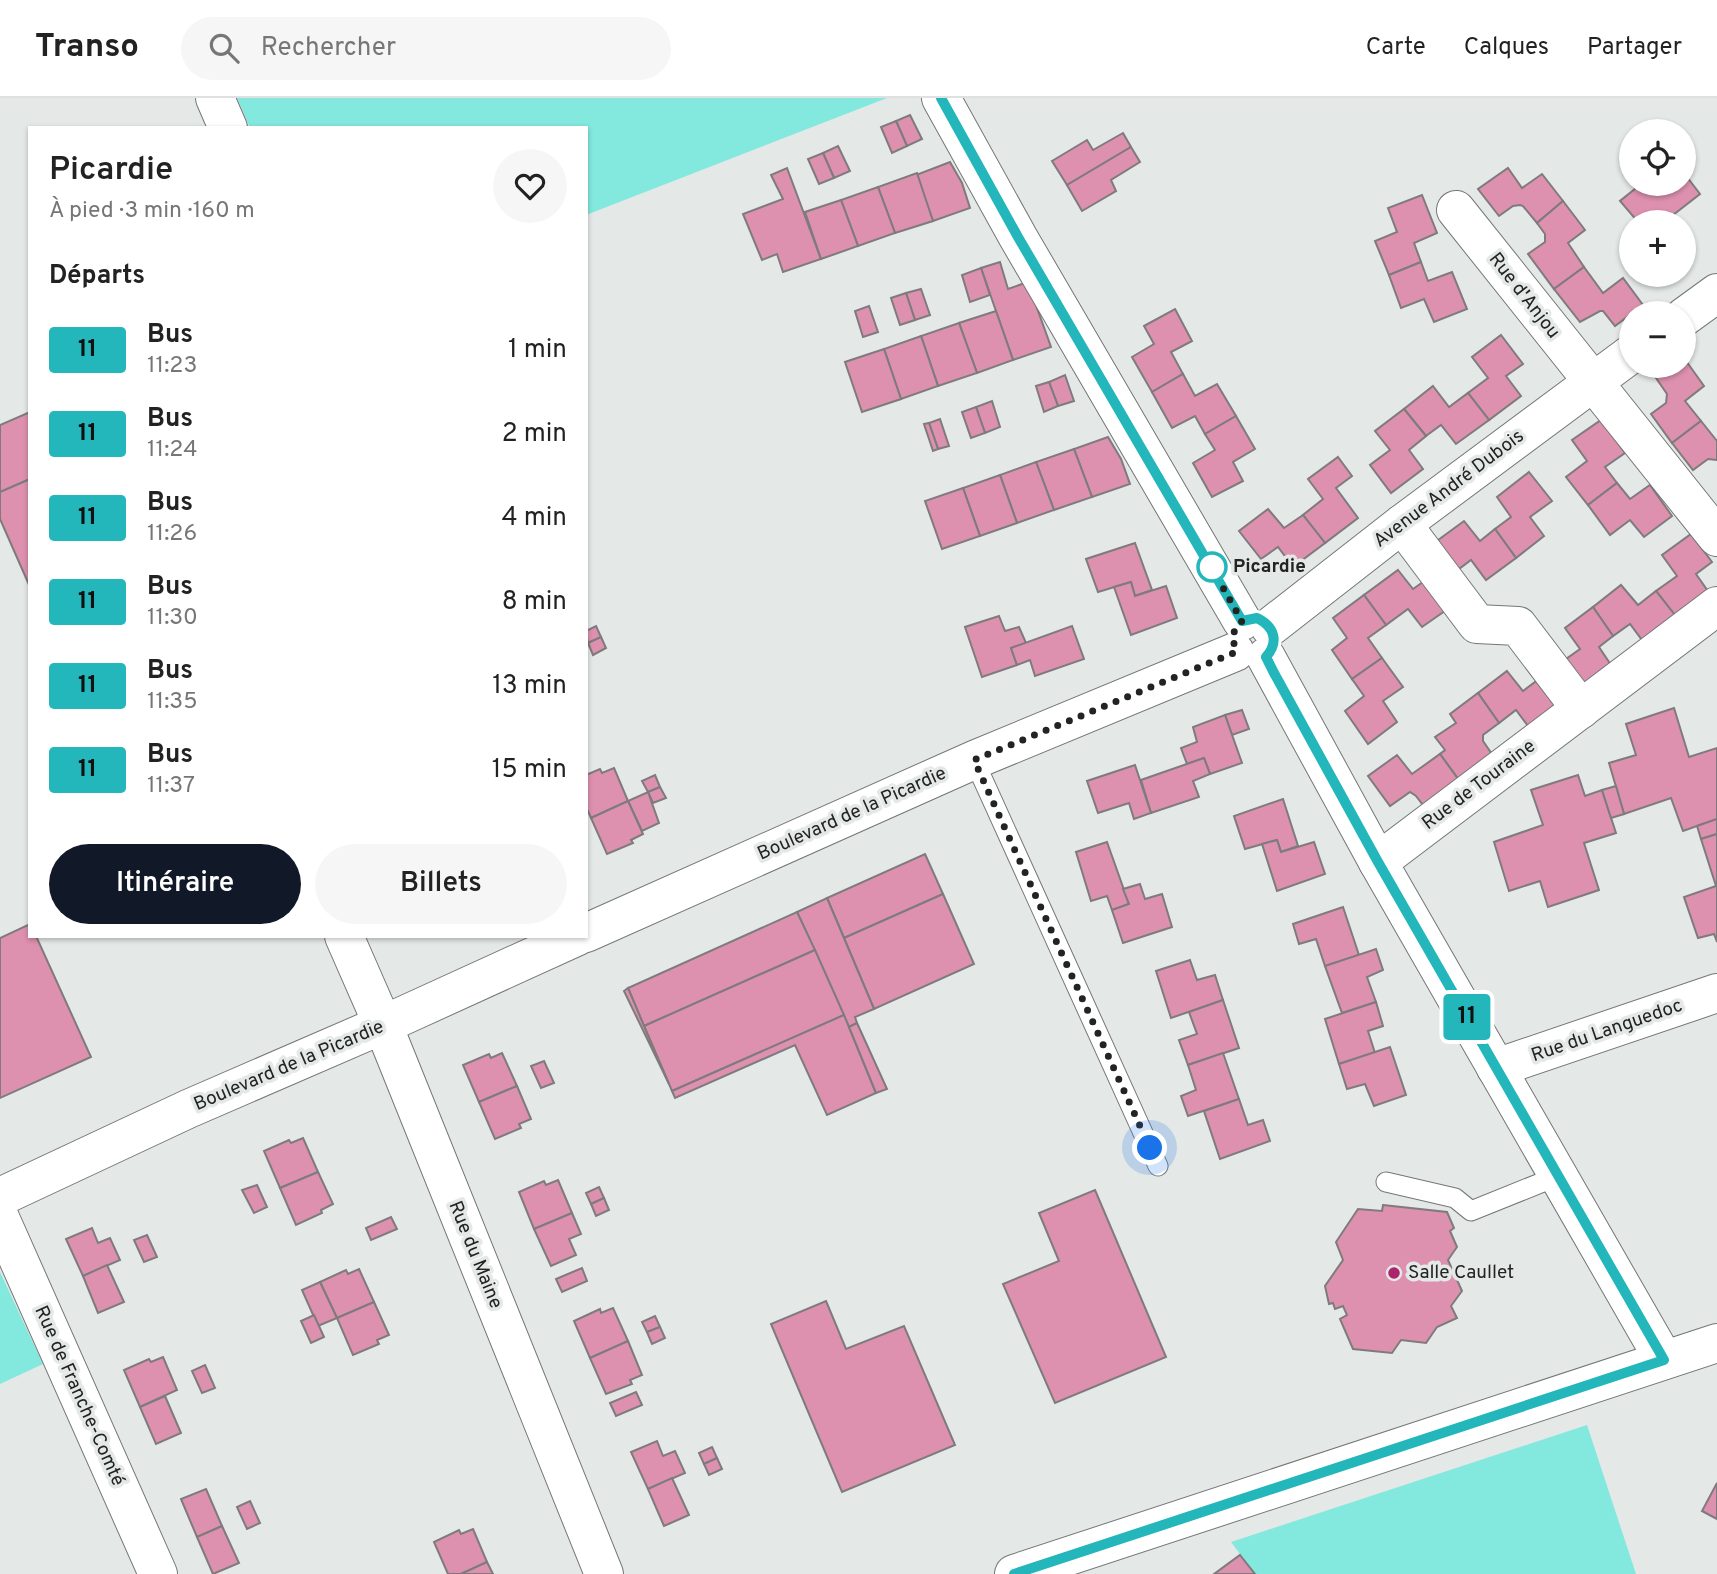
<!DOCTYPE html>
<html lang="fr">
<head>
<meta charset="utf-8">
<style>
  body { margin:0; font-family:Overpass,sans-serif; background:#f6f6f6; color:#222; height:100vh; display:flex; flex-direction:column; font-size:26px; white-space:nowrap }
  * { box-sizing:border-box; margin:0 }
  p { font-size:23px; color:#767676 }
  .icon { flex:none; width:38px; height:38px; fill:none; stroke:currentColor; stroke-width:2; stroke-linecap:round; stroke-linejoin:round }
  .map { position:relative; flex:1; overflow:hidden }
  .side { position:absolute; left:28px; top:28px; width:560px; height:812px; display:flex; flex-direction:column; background:#fff; border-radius:0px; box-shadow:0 2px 5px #0004 }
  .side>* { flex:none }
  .badge { padding:0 14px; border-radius:5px; font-size:24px; line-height:46px }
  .controls { position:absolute; left:1619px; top:21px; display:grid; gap:14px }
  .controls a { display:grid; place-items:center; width:77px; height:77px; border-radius:50%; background:#fff; box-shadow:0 2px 5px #0004; font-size:35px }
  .you { position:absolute; width:35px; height:35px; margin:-18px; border:5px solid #fff; border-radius:50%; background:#1a73e8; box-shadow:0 0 0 10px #1a73e833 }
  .map>.badge { position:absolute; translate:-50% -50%; box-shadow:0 0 0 4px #fff }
  h2 { padding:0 21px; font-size:26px; line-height:63px }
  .round { display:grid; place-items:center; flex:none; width:74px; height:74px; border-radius:37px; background:#f6f6f6 }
  .head { display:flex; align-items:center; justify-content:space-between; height:119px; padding:0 21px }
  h1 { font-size:33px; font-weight:600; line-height:52px }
  .action { display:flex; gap:14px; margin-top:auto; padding:14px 21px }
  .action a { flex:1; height:80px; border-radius:42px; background:#111827; color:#fff; font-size:28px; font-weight:600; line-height:80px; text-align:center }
  .action a+a { background:#f6f6f6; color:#222 }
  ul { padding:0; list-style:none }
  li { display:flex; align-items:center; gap:21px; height:84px; padding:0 21px }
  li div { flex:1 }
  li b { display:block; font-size:26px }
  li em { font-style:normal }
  li .badge { min-width:77px; font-weight:700; text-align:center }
  header { display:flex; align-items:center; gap:42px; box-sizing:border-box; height:98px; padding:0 35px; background:#fff; border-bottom:2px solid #e0e0e0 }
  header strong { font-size:33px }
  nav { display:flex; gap:38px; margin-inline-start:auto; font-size:24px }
  .search { width:490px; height:63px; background:#f6f6f6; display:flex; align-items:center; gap:18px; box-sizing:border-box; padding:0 24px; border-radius:38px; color:#767676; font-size:26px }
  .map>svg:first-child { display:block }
  .green { fill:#83e8dd }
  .building { fill:#dd91af; stroke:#7f7b7c; stroke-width:2 }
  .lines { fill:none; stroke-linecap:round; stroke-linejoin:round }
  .service-casing { stroke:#747777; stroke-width:21 }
  .minor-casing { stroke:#747777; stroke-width:40 }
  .secondary-casing { stroke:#747777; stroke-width:40 }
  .service { stroke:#fff; stroke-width:19 }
  .minor { stroke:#fff; stroke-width:38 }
  .secondary { stroke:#fff; stroke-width:38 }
  .line-casing { stroke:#fff; stroke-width:16 }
  .line { stroke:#23b6bb; stroke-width:10 }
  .walk { stroke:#222323; stroke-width:7; stroke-dasharray:0 12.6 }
  .stop-dot { fill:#fff; stroke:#23b6bb; stroke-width:3.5 }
  .poi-dot { fill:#ac246a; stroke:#e4e8e7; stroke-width:2.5 }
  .labels { text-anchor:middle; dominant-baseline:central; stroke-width:7; stroke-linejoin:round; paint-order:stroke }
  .street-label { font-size:19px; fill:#222323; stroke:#e4e8e7 }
  .stop-label { font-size:19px; font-weight:bold; fill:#222323; stroke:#e4e8e7; text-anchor:start }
  .poi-label { font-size:19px; fill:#222323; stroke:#e4e8e7; text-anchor:start }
</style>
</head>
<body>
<header>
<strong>Transo</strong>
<div class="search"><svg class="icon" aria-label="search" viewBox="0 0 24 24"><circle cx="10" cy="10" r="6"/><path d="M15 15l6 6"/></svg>Rechercher</div>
<nav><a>Carte</a><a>Calques</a><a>Partager</a></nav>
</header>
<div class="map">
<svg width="1717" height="1476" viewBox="0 0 1717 1476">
  <rect width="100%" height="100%" fill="#e4e8e7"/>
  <g class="green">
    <polygon points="237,0 887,0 586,117 586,30 250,30"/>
    <polygon points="0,1174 43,1266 0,1286"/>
    <polygon points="1587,1327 1636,1476 1255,1476 1231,1444"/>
  </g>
  <g class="building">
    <polygon points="910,17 922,41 907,48 896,23"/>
    <polygon points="896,23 907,48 892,55 881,29"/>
    <polygon points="1123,35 1131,49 1067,87 1052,63 1087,42 1093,52"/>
    <polygon points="838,48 850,73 834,80 823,55"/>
    <polygon points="1131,49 1140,64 1111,82 1116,93 1082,113 1067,87"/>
    <polygon points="823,55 834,80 819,86 808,61"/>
    <polygon points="950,64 962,85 970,110 933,123 916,77"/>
    <polygon points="787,70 821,161 783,174 777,156 762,162 743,116 783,101 771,77"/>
    <polygon points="1508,70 1522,90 1542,76 1563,103 1537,125 1523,108 1520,107 1513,108 1499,118 1478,91"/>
    <polygon points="917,75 933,123 895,135 878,89"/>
    <polygon points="1684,75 1700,96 1664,124 1638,124 1620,103 1641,86 1684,86"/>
    <polygon points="878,89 895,135 858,148 841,102"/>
    <polygon points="1422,97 1437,135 1414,145 1421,164 1389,177 1375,143 1397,134 1388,110"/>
    <polygon points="841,102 858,148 821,161 805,114"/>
    <polygon points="1563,103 1585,132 1568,145 1584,169 1554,191 1528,156 1545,144 1545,136 1537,125"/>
    <polygon points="1000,164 1008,191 1025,185 1033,199 1051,249 1013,262 981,170"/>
    <polygon points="1421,164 1428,183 1452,174 1467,211 1434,224 1424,201 1401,210 1389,177"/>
    <polygon points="1584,169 1603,195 1623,180 1643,207 1615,228 1603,213 1600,213 1580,224 1554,191"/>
    <polygon points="981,170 990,197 970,204 962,177"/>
    <polygon points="921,191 930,217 915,222 906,195"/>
    <polygon points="906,195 915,222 900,227 891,200"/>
    <polygon points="869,208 878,234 863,239 855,213"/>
    <polygon points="1175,211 1192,243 1171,254 1183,276 1152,294 1132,259 1154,246 1144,228"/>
    <polygon points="996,213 1013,262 977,275 959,225"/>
    <polygon points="959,225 977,275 938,288 921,238"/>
    <polygon points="1501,237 1523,266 1506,278 1521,298 1489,322 1468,295 1488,280 1472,259"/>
    <polygon points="921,238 938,288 901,301 884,251"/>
    <polygon points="884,251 901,301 862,314 845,264"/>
    <polygon points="1684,260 1704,288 1685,303 1701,323 1672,345 1651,316 1666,305 1667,296 1656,280 1673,268 1684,268"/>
    <polygon points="1183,276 1195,298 1217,286 1236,318 1205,336 1195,318 1172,330 1152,294"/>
    <polygon points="1065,277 1074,303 1058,308 1049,284"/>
    <polygon points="1049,284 1058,308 1044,314 1036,288"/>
    <polygon points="1433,288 1449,309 1468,295 1489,322 1456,346 1441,327 1426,338 1404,311"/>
    <polygon points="992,303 1000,329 985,335 976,309"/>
    <polygon points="976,309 985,335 971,340 962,314"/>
    <polygon points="1404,311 1426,338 1409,352 1423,371 1391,395 1370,367 1390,352 1375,333"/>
    <polygon points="30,314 30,381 0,394 0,327"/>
    <polygon points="1236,318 1255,351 1233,364 1243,383 1212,399 1193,365 1215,352 1205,336"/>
    <polygon points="940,321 949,348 938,351 929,325"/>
    <polygon points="1601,322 1625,355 1605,369 1617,385 1588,407 1566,379 1587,363 1572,342"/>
    <polygon points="1701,323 1717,343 1717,362 1708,361 1693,372 1672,345"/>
    <polygon points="929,325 938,351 933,353 924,326"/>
    <polygon points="1108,339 1121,361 1130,386 1092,399 1074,351"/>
    <polygon points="1074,351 1092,399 1054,412 1036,364"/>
    <polygon points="1338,359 1352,378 1336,390 1358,420 1325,445 1303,417 1323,401 1308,381"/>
    <polygon points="1036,364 1054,412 1017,425 1000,377"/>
    <polygon points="1529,374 1552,403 1530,419 1544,438 1516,460 1495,431 1511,419 1497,399"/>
    <polygon points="1000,377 1017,425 980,438 963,390"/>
    <polygon points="30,381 30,489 0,421 0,394"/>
    <polygon points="1617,385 1630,401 1650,387 1672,418 1644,439 1630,422 1610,437 1588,407"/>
    <polygon points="963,390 980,438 942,451 925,403"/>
    <polygon points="1268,411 1284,430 1303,417 1325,445 1293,469 1278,449 1261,461 1239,433"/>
    <polygon points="1464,423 1480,443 1495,431 1516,460 1486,482 1471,462 1451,477 1430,448"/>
    <polygon points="1691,436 1712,464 1696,476 1710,496 1678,521 1656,493 1677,478 1662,457"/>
    <polygon points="1135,445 1152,492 1135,498 1131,484 1098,494 1086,461"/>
    <polygon points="1398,472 1413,491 1430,479 1452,508 1422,529 1408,511 1386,527 1364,497"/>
    <polygon points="1131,484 1135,498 1166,488 1177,520 1131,537 1114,489"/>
    <polygon points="1621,487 1638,507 1656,493 1678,521 1645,546 1630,526 1613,538 1593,509"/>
    <polygon points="1364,497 1386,527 1368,540 1382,560 1352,581 1332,552 1347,540 1333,520"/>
    <polygon points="1593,509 1613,538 1599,549 1613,570 1581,594 1559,566 1580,551 1565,530"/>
    <polygon points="999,518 1005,533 1019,529 1026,545 1011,550 1017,567 982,579 965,529"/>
    <polygon points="596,528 601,539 588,545 586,533"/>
    <polygon points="1072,528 1084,561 1035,578 1030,562 1017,567 1011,550"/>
    <polygon points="601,539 606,550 593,557 588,545"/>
    <polygon points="1382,560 1403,589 1383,603 1397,624 1368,646 1345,613 1364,598 1352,581"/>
    <polygon points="1507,573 1523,593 1543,578 1565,606 1531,632 1516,612 1499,625 1478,595"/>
    <polygon points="1478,595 1499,625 1483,637 1483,643 1494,659 1461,685 1440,656 1445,652 1435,639 1456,625 1450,616"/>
    <polygon points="1674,610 1689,659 1717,650 1717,721 1683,733 1671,700 1624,716 1609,665 1636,657 1626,626"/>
    <polygon points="1242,612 1249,631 1232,637 1225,617"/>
    <polygon points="1225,617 1242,665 1210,676 1204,660 1187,666 1181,650 1197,644 1193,629"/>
    <polygon points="1440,656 1461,685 1426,711 1416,698 1410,694 1390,708 1368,678 1397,657 1412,676"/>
    <polygon points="1204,660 1210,676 1193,683 1199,699 1151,715 1141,682"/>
    <polygon points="1135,667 1151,715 1134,721 1129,705 1098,715 1087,683"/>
    <polygon points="614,670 628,703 591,720 586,709 586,677 600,671 602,675"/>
    <polygon points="655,677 660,689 648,694 642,683"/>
    <polygon points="1578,677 1585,698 1602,692 1616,735 1584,745 1599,792 1548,809 1540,783 1509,793 1494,744 1543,727 1531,692"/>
    <polygon points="1616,688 1624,716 1611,720 1602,692"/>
    <polygon points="660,689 666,700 653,705 648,694"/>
    <polygon points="648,694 659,725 642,733 628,703"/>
    <polygon points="1283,701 1298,748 1281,754 1277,742 1245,751 1234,718"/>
    <polygon points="628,703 643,736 631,742 633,745 607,756 591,720"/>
    <polygon points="1717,721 1717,736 1701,741 1697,728"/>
    <polygon points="1717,736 1717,844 1714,836 1698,840 1684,799 1716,788 1701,741"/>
    <polygon points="1277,742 1281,754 1314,744 1325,776 1277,793 1262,746"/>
    <polygon points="1107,744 1129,806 1112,812 1107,798 1091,803 1076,754"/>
    <polygon points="925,756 943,796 844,840 827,800"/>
    <polygon points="1140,786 1145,801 1162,796 1172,829 1123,845 1112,812 1129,806 1123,791"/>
    <polygon points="943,796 974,866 874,911 844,840"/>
    <polygon points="827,800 874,911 855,919 857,925 849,929 797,814"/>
    <polygon points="1343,809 1359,857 1325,868 1316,841 1299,846 1293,826"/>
    <polygon points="797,814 815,852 644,928 628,890"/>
    <polygon points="30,826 30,838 36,838 91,959 0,1000 0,840"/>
    <polygon points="1376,851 1383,872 1367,879 1376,904 1342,915 1325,868"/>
    <polygon points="815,852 844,917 672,993 644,928"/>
    <polygon points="1190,862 1197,882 1215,877 1223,902 1171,920 1156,873"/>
    <polygon points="628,890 644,928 669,986 624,893"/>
    <polygon points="1223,902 1239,950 1188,967 1179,942 1197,936 1189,914"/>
    <polygon points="1376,904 1383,928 1368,933 1375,955 1339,966 1325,921"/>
    <polygon points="844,917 876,995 827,1017 795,947 675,1000 672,993"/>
    <polygon points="857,925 887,991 876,995 849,929"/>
    <polygon points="1390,949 1406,997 1374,1008 1365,986 1347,991 1339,966"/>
    <polygon points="502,955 517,988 479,1004 463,967 489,956 491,960"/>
    <polygon points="1223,955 1239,1001 1188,1018 1181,998 1196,992 1188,967"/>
    <polygon points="544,963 554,985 541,990 531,968"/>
    <polygon points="517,988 531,1021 519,1026 521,1030 495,1041 479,1004"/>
    <polygon points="1239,1001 1248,1027 1263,1022 1270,1043 1220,1061 1204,1013"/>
    <polygon points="303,1040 318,1074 280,1090 264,1053 289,1042 291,1045"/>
    <polygon points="318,1074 333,1106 321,1112 322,1115 296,1127 280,1090"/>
    <polygon points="558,1082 572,1115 534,1131 519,1094 544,1083 546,1087"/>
    <polygon points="257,1087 267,1109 254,1115 242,1092"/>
    <polygon points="599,1089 604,1100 591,1106 586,1095"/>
    <polygon points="1095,1092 1166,1259 1055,1305 1003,1186 1059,1163 1039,1115"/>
    <polygon points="604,1100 609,1112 596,1118 591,1106"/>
    <polygon points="1383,1107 1447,1114 1454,1130 1450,1133 1457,1149 1448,1162 1462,1193 1451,1208 1457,1220 1437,1229 1426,1245 1401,1242 1392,1255 1353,1251 1340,1221 1347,1217 1343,1208 1335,1211 1333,1205 1329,1206 1325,1188 1343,1162 1336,1144 1358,1111 1382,1113"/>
    <polygon points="572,1115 581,1136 569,1141 576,1157 551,1168 534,1131"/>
    <polygon points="391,1119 397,1131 371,1142 366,1130"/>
    <polygon points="92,1130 98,1145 110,1140 120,1162 83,1178 66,1141"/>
    <polygon points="147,1137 157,1159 144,1164 134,1142"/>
    <polygon points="107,1167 124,1204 98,1215 83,1178"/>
    <polygon points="582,1170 587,1183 562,1194 556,1181"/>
    <polygon points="359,1171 374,1204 337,1220 320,1184 346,1172 348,1176"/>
    <polygon points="320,1184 337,1220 318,1228 302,1192"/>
    <polygon points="826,1203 846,1251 904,1228 955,1347 842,1394 771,1226"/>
    <polygon points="374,1204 389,1237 377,1242 379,1246 353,1257 337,1220"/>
    <polygon points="613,1210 628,1243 590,1260 574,1223 600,1211 601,1215"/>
    <polygon points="314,1217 324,1239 311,1245 301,1223"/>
    <polygon points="655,1218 660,1229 647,1234 642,1224"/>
    <polygon points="660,1229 665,1240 652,1246 647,1234"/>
    <polygon points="628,1243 642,1277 630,1282 632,1286 606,1296 590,1260"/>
    <polygon points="163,1259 177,1292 140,1309 124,1272 149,1261 151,1264"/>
    <polygon points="205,1267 215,1290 202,1295 192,1273"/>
    <polygon points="636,1294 642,1307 616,1318 610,1305"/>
    <polygon points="165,1298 181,1335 156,1346 140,1309"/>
    <polygon points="657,1343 663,1358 675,1353 685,1375 648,1391 631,1354"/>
    <polygon points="712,1349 717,1360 704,1366 699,1355"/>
    <polygon points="717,1360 722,1371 709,1377 704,1366"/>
    <polygon points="672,1380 689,1417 664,1428 648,1391"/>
    <polygon points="1717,1385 1717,1421 1702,1413"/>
    <polygon points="206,1391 222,1428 197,1439 181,1401"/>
    <polygon points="250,1403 260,1425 247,1431 237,1409"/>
    <polygon points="222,1428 239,1465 213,1476 197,1439"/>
    <polygon points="473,1431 487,1464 461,1476 448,1476 434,1444 459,1432 461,1436"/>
    <polygon points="1240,1457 1255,1476 1214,1476"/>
    <polygon points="487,1464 493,1476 461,1476"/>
  </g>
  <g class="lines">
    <defs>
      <g id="service">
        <polyline points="974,662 1158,1068"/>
        <polyline points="1386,1084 1455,1100 1471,1113 1543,1084 1559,1080"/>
      </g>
      <g id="minor">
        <polyline points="215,0 228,30"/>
        <polyline points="941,0 1018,139 1242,523"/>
        <polyline points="1456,112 1717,439"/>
        <polyline points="1684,219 1717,195"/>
        <polyline points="1402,426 1477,526 1518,528 1581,611"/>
        <polyline points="1270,529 1402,426 1631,256"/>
        <polyline points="1266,559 1378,764 1664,1262"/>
        <polyline points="1378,764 1717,508"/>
        <polyline points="586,835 974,662 1235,554"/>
        <polyline points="344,838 383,927 604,1476"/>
        <polyline points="1496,970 1717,895"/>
        <polyline points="0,1099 188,1011 398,920 578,838"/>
        <polyline points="0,1120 158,1476"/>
      </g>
      <polyline id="secondary" points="1014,1476 1717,1245"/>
    </defs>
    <use href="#service" class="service-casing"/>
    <use href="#minor" class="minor-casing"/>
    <use href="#secondary" class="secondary-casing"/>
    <use href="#service" class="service"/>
    <use href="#minor" class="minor"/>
    <use href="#secondary" class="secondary"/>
  </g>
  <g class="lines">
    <defs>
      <path id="line" d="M 941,0 L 1018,139 L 1242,523 L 1257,520 C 1275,529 1279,544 1266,559 L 1274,575 L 1378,764 L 1664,1262 L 1014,1476"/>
    </defs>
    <use href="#line" class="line-casing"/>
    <use href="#line" class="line"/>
    <polyline class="walk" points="1150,1050 974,662 1236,554 1232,537 1242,523 1210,467 1212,469"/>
  </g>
  <circle class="stop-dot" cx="1212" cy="469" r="14"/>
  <circle class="poi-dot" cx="1394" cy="1175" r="7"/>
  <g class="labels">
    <g class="street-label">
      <text transform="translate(1524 198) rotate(52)">Rue d'Anjou</text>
      <text transform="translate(1449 391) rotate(-37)">Avenue André Dubois</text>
      <text transform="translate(1479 687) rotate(-37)">Rue de Touraine</text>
      <text transform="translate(852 716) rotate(-24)">Boulevard de la Picardie</text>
      <text transform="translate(1607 933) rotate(-19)">Rue du Languedoc</text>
      <text transform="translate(289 968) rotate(-23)">Boulevard de la Picardie</text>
      <text transform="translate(475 1157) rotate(68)">Rue du Maine</text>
      <text transform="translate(79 1298) rotate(66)">Rue de Franche-Comté</text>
    </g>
    <g class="stop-label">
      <text x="1233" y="469">Picardie</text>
    </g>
    <g class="poi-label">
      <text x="1408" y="1175">Salle Caullet</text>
    </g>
  </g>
</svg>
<div class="controls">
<a><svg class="icon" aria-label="locate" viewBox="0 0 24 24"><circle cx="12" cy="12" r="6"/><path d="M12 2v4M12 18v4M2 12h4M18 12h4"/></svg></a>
<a>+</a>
<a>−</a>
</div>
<div class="you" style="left:1150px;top:1050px"></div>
<b class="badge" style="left:1467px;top:919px;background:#23b6bb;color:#111">11</b>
<section class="side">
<div class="head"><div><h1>Picardie</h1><p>À pied · 3 min · 160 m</p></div><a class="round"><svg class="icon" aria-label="heart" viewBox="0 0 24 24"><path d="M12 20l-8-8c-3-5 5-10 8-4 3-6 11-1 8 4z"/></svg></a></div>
<h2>Départs</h2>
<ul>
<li><span class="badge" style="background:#23b6bb;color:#111">11</span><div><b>Bus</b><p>11:23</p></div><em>1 min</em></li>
<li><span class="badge" style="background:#23b6bb;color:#111">11</span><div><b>Bus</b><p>11:24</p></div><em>2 min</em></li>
<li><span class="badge" style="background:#23b6bb;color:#111">11</span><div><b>Bus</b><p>11:26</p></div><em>4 min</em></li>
<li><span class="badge" style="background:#23b6bb;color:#111">11</span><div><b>Bus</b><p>11:30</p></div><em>8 min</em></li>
<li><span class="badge" style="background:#23b6bb;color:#111">11</span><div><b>Bus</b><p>11:35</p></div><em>13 min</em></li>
<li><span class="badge" style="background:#23b6bb;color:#111">11</span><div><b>Bus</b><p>11:37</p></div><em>15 min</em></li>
</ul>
<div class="action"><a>Itinéraire</a><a>Billets</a></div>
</section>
</div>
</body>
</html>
